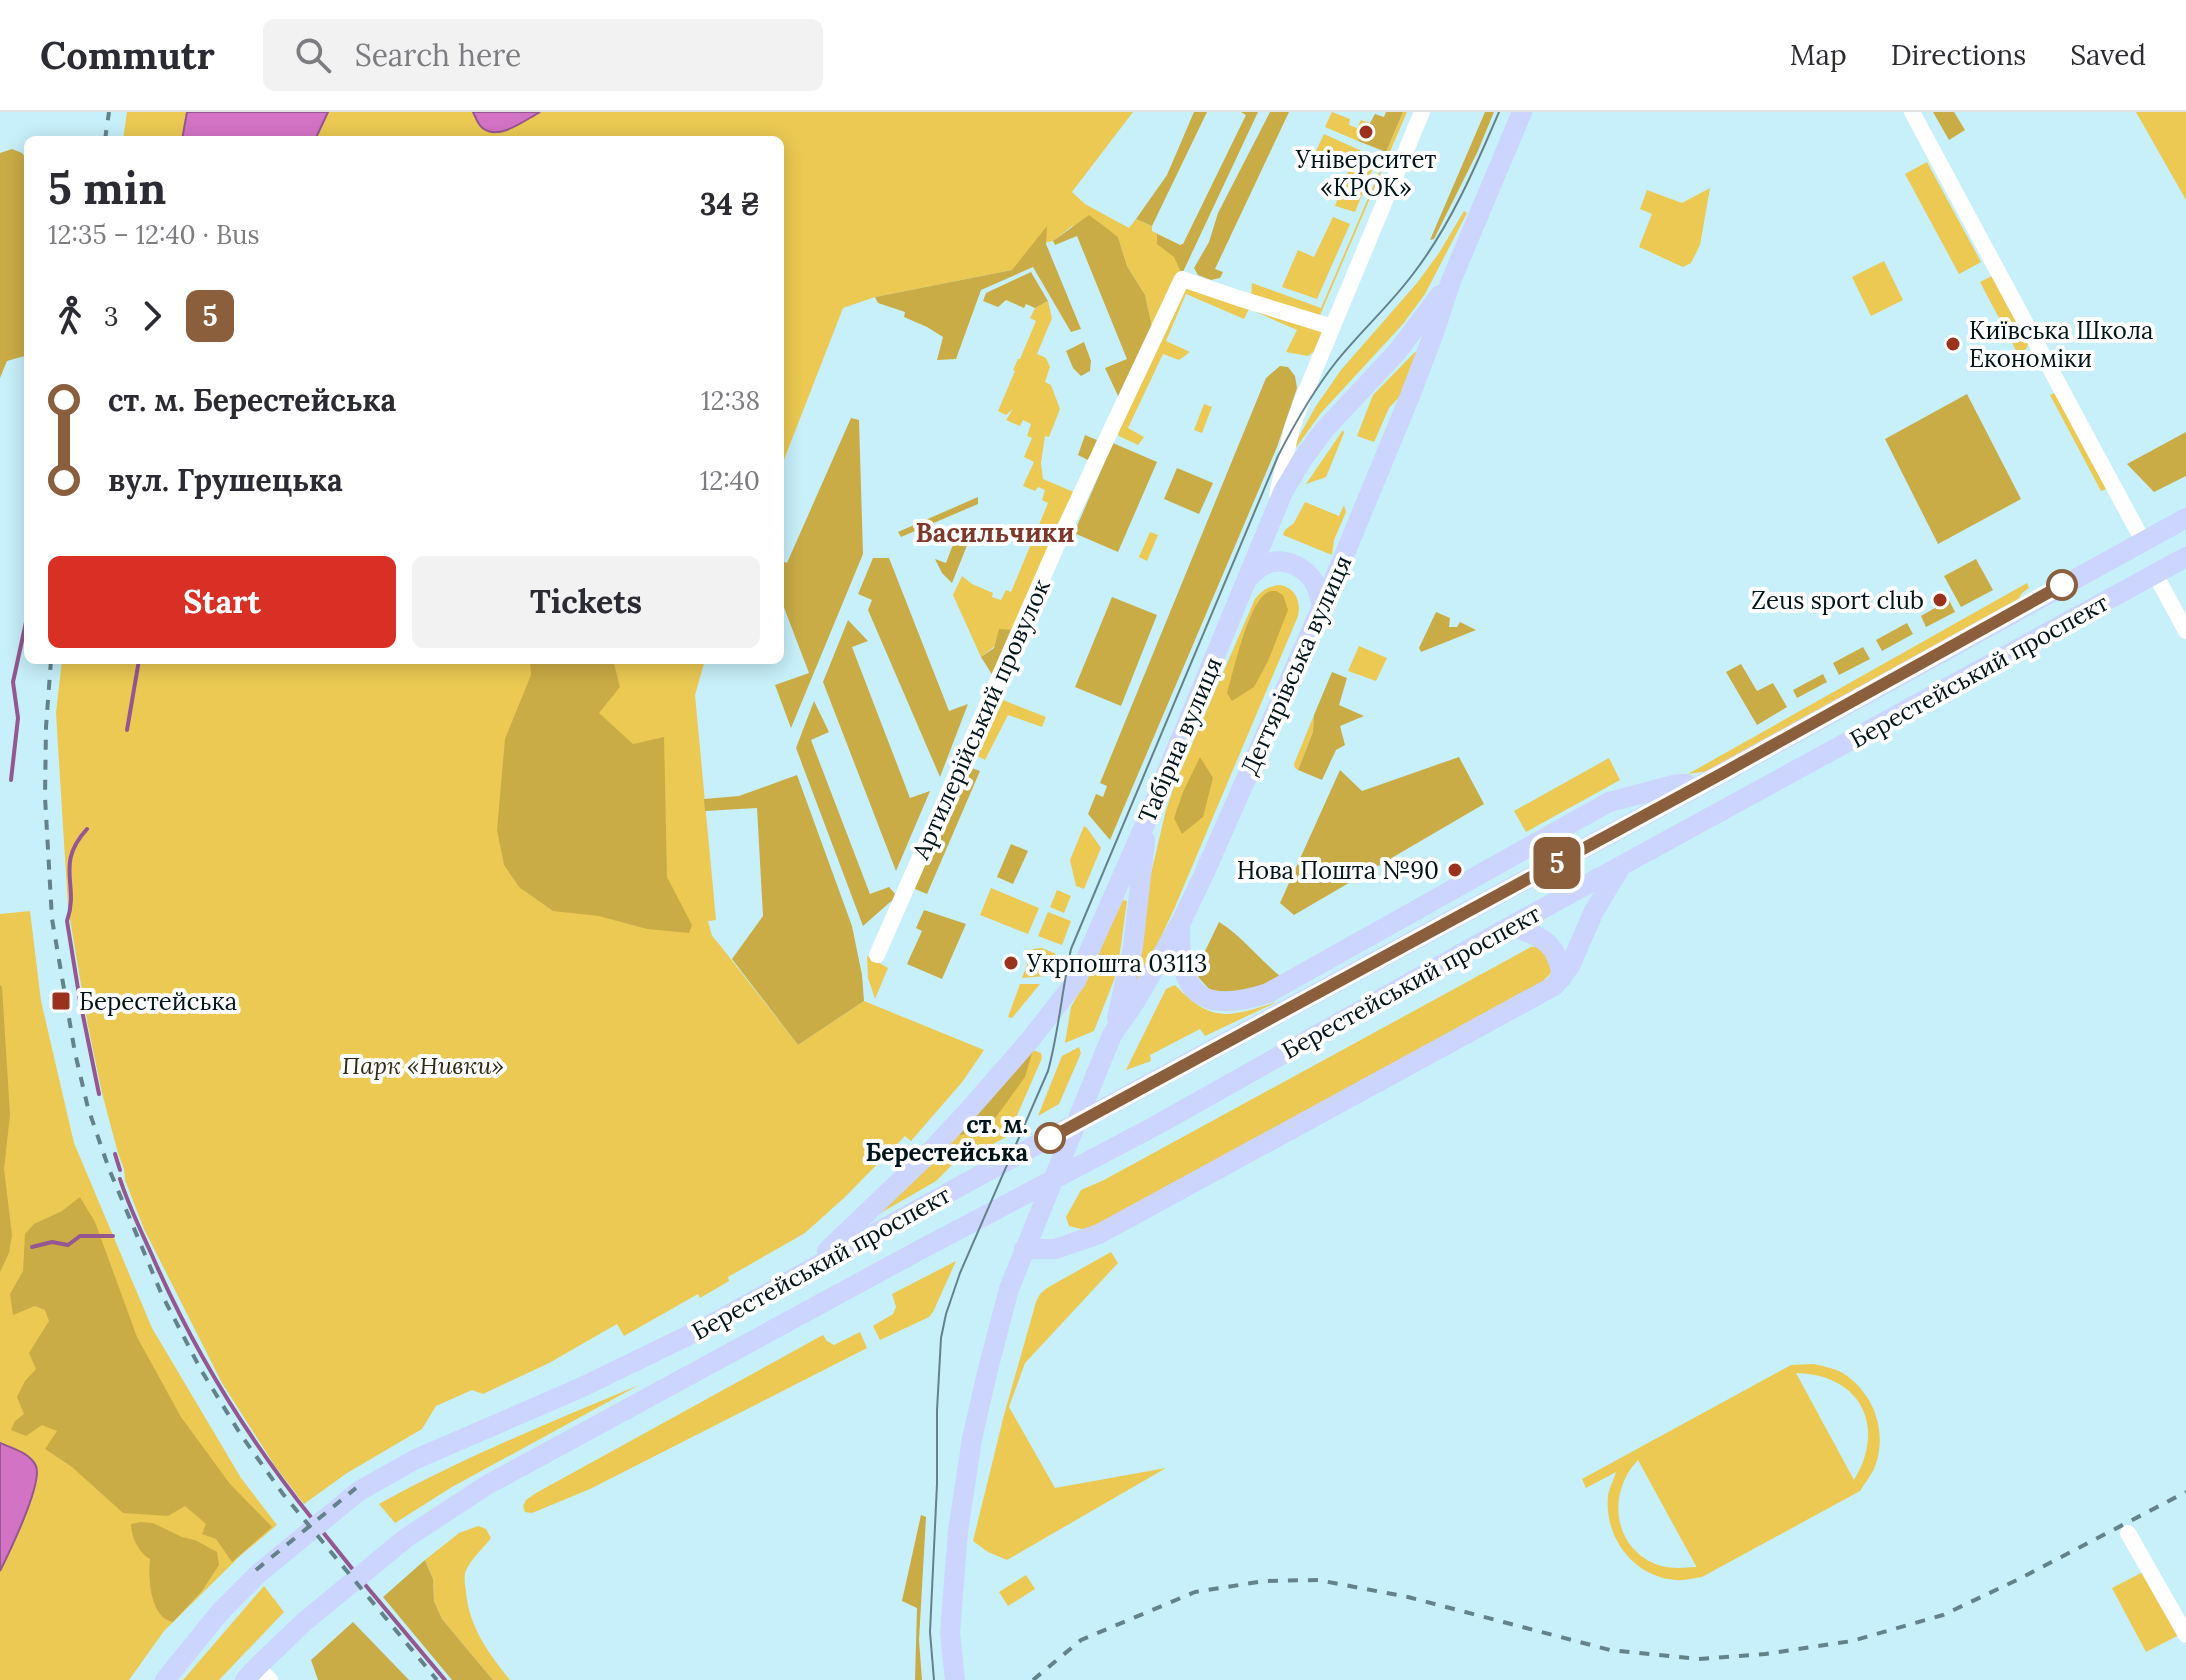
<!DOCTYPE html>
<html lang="en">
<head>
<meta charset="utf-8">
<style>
  body { margin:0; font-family:Lora,serif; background:#f2f2f3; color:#2b2b33; height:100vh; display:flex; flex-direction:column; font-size:30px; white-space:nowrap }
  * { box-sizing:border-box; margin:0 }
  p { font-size:26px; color:#7c7c81 }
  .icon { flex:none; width:44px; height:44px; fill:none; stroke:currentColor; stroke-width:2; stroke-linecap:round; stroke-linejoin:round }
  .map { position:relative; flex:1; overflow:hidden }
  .side { position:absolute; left:24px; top:24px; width:760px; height:528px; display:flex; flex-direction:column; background:#fff; border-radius:12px; box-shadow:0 4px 20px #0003 }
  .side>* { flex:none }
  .badge { padding:0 16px; border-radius:12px; font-size:28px; line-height:52px }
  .map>.badge { position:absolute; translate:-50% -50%; box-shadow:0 0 0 4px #fff }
  .legs { display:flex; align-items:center; gap:12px; height:88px; padding:0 24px; font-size:26px }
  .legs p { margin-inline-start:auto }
  .summary { display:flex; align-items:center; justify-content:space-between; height:136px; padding:0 24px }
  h1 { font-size:44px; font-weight:700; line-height:60px }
  .primary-button { display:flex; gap:16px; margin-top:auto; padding:16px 24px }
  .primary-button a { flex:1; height:92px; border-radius:12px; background:#d93025; color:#fff; font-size:32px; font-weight:700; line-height:92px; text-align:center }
  .primary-button a+a { background:#f2f2f3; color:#2b2b33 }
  ul { padding:0 24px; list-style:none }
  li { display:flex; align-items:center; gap:28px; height:80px; font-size:30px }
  li i { display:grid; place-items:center; width:12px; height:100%; margin:0 10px; background:currentColor }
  li i::after { content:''; width:20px; height:20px; margin:-10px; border:6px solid; border-radius:50%; background:#fff }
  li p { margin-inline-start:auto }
  li:first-child i { background:linear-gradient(#0000 50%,currentColor 0) }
  li:last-child i { background:linear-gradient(currentColor 50%,#0000 0) }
  header { display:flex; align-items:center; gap:48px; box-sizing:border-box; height:112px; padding:0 40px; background:#fff; border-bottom:2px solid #e1e1e2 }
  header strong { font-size:38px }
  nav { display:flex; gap:44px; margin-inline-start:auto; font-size:28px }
  .search { width:560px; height:72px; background:#f2f2f3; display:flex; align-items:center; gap:20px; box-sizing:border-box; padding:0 28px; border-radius:12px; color:#7c7c81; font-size:30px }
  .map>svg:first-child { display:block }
  .green { fill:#ebc953; fill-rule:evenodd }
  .forest { fill:#caac46 }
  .water { fill:#d373c4; stroke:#945791; stroke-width:2 }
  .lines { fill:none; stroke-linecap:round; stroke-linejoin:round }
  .stream { stroke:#945791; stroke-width:4 }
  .minor { stroke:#fff; stroke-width:16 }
  .major { stroke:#cbd5fd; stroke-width:20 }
  .tram { stroke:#63828a; stroke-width:2 }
  .rail { stroke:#63828a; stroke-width:4; stroke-dasharray:10 10; stroke-linecap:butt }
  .line-1-casing { stroke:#fff; stroke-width:18 }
  .line-1 { stroke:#8b5e3c; stroke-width:12 }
  .poi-dot { fill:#9b321d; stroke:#fff; stroke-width:3 }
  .stop-1-dot { fill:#fff; stroke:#8b5e3c; stroke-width:4 }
  .labels { text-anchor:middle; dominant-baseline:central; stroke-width:8; stroke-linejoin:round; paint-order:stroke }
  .poi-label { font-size:24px; fill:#00151b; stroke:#fff; text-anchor:start }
  .street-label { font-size:24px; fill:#00151b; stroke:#fff }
  .park-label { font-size:24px; font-style:italic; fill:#312b15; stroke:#fff }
  .stop-label { font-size:24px; font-weight:bold; fill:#00151b; stroke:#fff; text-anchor:end }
  .neighbourhood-label { font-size:26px; font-weight:bold; fill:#7e392a; stroke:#fff }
</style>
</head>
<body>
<header>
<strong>Commutr</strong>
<div class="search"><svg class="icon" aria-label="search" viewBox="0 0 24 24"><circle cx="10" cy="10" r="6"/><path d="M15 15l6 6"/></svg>Search here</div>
<nav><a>Map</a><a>Directions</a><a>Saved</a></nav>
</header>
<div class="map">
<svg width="2186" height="1568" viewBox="0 0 2186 1568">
  <rect width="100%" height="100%" fill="#c7f0fa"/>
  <g class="green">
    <polygon points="127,0 1133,0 1072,80 1085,92 1129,116 1136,107 1152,114 1152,119 1180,133 1183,132 1182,162 1153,219 1145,183 1127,154 1118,125 1072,114 1053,129 1047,130 1012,158 875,185 843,196 780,358 780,28 123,28"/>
    <polygon points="1332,0 1350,7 1349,13 1357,16 1361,8 1367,10 1358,29 1325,15"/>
    <polygon points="1403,0 1407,0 1320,203 1251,187 1252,171 1321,196 1387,42 1386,40"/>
    <polygon points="2136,0 2186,0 2186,88"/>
    <polygon points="1324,22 1377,46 1355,100 1335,94 1349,57 1315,41"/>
    <polygon points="1927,50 1981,150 1959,162 1905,62"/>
    <polygon points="1710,76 1700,133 1691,151 1683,155 1639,135 1652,102 1640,97 1647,78 1682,91"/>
    <polygon points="1464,99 1467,101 1425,182 1403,212 1321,301 1295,337 1293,335 1316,294 1341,258 1417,171 1439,141"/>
    <polygon points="1333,105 1350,112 1317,187 1282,175 1298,138 1314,145"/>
    <polygon points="1884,149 1903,188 1871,204 1852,165"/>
    <polygon points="1994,163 2030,228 2026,237 2018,242 1980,170"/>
    <polygon points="1183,174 1320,215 1322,223 1315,239 1308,244 1286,240 1297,218 1249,197 1244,207 1186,182 1166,229 1190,240 1179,248 1163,242 1128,316 1144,325 1138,333 1119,324 1117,320"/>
    <polygon points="1048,189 1052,206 1037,242 1046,246 1050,255 1045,270 1051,273 1060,297 1049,325 1045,324 1041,351 1043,367 1076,381 1015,518 981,545 953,483 962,464 972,472 993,481 992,485 1001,488 1006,478 1011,480 1048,391 1042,388 1045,378 1038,375 1035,379 1023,374 1034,350 1024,345 1032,326 1027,324 1031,312 1023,308 1020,314 1006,308 1013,297 1006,303 998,299 1015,259 1013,258 1018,247 1020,247 1036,209 1030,206 1035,196"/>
    <polygon points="1415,240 1418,241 1402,282 1389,296 1374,330 1357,324 1373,283"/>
    <polygon points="2057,280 2109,376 2101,379 2050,283"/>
    <polygon points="1204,292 1212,295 1202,321 1194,318"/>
    <polygon points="1343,318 1344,321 1326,365 1306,372"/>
    <polygon points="1305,390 1339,404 1344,393 1346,400 1334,428 1332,443 1283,423 1285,418 1294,411"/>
    <polygon points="1150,420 1158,423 1147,449 1139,445"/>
    <polygon points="2027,471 2029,476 2022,481 2018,488 1709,659 1688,662"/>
    <path d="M 1280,473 C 1296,476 1301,490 1298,504 L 1175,795 L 1131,889 L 1150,766 L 1166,698 L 1176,669 L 1255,487 C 1262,478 1269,474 1280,473 Z"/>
    <polygon points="1359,534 1387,546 1376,569 1348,559"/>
    <polygon points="62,548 705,548 695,583 716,808 708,809 712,824 719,832 798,933 864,889 984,938 963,969 911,1029 905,1024 845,1085 805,1121 728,1165 729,1169 700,1186 698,1182 624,1224 617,1212 549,1251 483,1282 472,1278 436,1294 422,1317 347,1361 304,1392 275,1354 222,1271 144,1117 125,1068 124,1057 118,1041 102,981 88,914 68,795 56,601"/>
    <polygon points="998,586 1046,605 1042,615 1008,603 985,648 972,641"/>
    <polygon points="1314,603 1313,620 1298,658 1295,656 1294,652"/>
    <polygon points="1609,646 1620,668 1526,720 1514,699"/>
    <polygon points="1084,714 1087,716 1101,736 1084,777 1076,774 1070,748"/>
    <polygon points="991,776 1039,796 1028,822 980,803"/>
    <polygon points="1057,778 1071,784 1064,801 1050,795"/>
    <polygon points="1123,788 1127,789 1120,840 1114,868 1094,919 1065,931 1071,895 1084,872"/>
    <polygon points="30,799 41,889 74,1031 152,1216 241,1366 277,1413 241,1443 164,1519 129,1568 0,1568 0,802"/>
    <polygon points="1048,800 1071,809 1062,833 1038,824"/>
    <polygon points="1531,835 1539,835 1553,853 1550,862 1542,870 1089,1119 1069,1114 1066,1105 1081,1078 1104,1068"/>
    <polygon points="1042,836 1056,842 1046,864 1022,866 1033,837"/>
    <polygon points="867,844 888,856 875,887 868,866"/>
    <polygon points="1020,872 1040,872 1012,906 1008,905"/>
    <path d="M 1175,873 C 1212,912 1229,905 1277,890 L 1205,924 L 1200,917 L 1150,943 L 1151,949 L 1126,958 L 1166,877 Z"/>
    <polygon points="1079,935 1081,941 1059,992 1038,1004 1062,944"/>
    <polygon points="1033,938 1041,941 1042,946 1008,1024 993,1032 953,1040 954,1051 936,1069 879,1102"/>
    <polygon points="1111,1140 1118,1151 1025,1251 1009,1295 1055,1376 1166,1356 1007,1448 988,1440 973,1429 1004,1303 1036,1190 1040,1182 1047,1176"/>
    <polygon points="956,1149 933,1200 929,1205 880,1228 873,1214 893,1202 896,1195 892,1182"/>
    <polygon points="860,1220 867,1236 590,1377 532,1401 525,1400 523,1394 526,1388 536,1381 823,1223 827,1229 834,1233"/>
    <path d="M 1814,1252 C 1822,1254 1832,1256 1839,1259 C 1874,1278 1889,1321 1874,1357 C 1870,1365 1864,1372 1860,1379 L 1702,1465 C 1694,1466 1684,1469 1676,1468 C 1634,1465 1604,1426 1608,1384 C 1609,1376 1614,1368 1616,1360 L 1586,1376 L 1582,1367 L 1791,1253 ZM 1796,1261 C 1860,1262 1887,1314 1854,1368 ZM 1638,1348 L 1696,1454 L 1696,1455 C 1682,1456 1671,1457 1658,1453 C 1612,1436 1607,1380 1638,1348 Z"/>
    <path d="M 639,1273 L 452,1375 L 395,1411 L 379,1392 C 462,1346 551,1310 639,1273 Z"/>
    <path d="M 478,1414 L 486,1417 L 491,1426 C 482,1438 470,1447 465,1461 C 464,1467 465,1474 466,1480 C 469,1515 489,1542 510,1568 L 493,1568 L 442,1507 L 434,1489 L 433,1467 L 425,1448 L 459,1421 Z"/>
    <polygon points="2145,1459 2179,1523 2146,1540 2112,1476"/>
    <polygon points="1026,1463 1035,1477 1008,1494 999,1480"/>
    <polygon points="264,1474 284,1500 219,1568 183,1568"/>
  </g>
  <g class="forest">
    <polygon points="1194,0 1207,0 1152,114 1136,107 1167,63"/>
    <polygon points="1241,0 1258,0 1182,162 1174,145 1157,132 1157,122 1180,133 1183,132 1246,3"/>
    <polygon points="1270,0 1289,0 1215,157 1223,160 1220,166 1211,168 1198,163 1194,156 1209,130 1218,101"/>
    <polygon points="1386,0 1403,0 1386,40 1358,29 1367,10 1370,11 1375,2 1384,5"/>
    <polygon points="1485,0 1494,0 1477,41 1434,127 1430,128"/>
    <polygon points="1933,0 1954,0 1965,18 1949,28"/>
    <polygon points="12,37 22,41 28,49 28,243 7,249 0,266 0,41"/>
    <polygon points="1089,103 1118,125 1127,154 1145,183 1153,219 1119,286 1105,256 1127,247 1077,124 1055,133 1053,129"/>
    <polygon points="1047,114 1046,132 1081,217 1071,220 1033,155 981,178 956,247 937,248 943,225 927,215 904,205 905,200 878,191 875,185 1012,158"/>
    <polygon points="1031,160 1048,189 1035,196 1026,192 1024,196 1006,188 998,195 983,189 986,181"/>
    <polygon points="1084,230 1091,249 1090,259 1081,264 1073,256 1066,239"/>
    <polygon points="1280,254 1288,255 1295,264 1297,276 1277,335 1110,728 1088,702 1096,682 1103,685 1107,674 1100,671 1266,266"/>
    <polygon points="1967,282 2021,387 1938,432 1885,327"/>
    <polygon points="851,306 859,308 863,442 791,616 775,573 809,561 780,485 780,448 787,451"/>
    <polygon points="2186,320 2186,364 2154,380 2127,352"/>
    <polygon points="1085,323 1097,328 1088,348 1078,343"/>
    <polygon points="1113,331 1157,350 1118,440 1074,421"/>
    <polygon points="1177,356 1213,371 1199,402 1164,387"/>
    <polygon points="978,385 978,392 901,425 898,420"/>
    <polygon points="956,425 968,431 952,471 942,461 935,447 946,451"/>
    <polygon points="873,446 889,446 949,599 968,592 940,665 868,498 872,488 858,482"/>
    <polygon points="1976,447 1993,478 1961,495 1944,464"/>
    <path d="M 1276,479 L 1283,483 L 1288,498 L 1268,549 L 1254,575 L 1232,589 L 1227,581 C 1234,557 1247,498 1264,483 C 1269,479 1270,479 1276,479 Z"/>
    <polygon points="1112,485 1157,503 1121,594 1075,575"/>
    <polygon points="1949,488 1955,500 1926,515 1921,504"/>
    <polygon points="1436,500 1450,506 1449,515 1457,515 1460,510 1476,518 1421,540 1419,536"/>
    <polygon points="848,508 868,529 852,535 910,686 930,679 896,759 823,570"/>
    <polygon points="1907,511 1913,522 1882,539 1876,528"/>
    <polygon points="999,517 1015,518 993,564 981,545 994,536"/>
    <polygon points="1863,535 1870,547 1839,563 1833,551"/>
    <polygon points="530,548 613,548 620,575 599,601 633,632 664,625 667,765 692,813 689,821 647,817 599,804 553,799 519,775 504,753 497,718 505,627 531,563"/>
    <polygon points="1741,552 1757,579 1773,571 1787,595 1757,613 1726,560"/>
    <polygon points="1332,560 1347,566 1339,593 1364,604 1340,614 1345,633 1336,638 1322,668 1298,658 1313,620 1314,603"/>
    <polygon points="1823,562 1827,570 1797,586 1793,578"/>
    <polygon points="814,589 829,620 811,628 870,782 889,775 897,784 863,814 796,636"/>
    <polygon points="1200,645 1213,666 1203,705 1182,722 1174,706 1183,680"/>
    <polygon points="1459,645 1484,692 1294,803 1280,791 1340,658 1362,679"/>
    <polygon points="966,654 980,659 927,782 913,776"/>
    <polygon points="797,663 852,814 862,863 864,889 798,933 732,847 763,804 757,696 705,699 704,687 739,684"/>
    <polygon points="1011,732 1028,739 1013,772 997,765"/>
    <polygon points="924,798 966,812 942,867 907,852 922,819 916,816"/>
    <path d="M 1219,810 C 1242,824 1259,847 1280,864 L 1245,882 L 1210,878 L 1199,866 L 1196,858 Z"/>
    <polygon points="0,873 2,875 10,1003 4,1057 12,1123 9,1141 0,1160"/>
    <polygon points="1033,938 1025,965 985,1020 957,1023"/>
    <polygon points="80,1085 95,1110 137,1225 181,1305 230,1372 272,1415 232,1450 216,1427 202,1422 206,1412 185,1394 168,1404 123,1401 72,1355 45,1337 57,1319 42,1313 26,1324 11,1318 15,1309 24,1302 17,1285 25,1269 36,1257 29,1241 49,1209 45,1198 35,1194 13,1203 10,1182 23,1159 25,1122 34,1112 62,1099"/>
    <polygon points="921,1403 926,1405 919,1528 922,1568 915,1568 917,1496 902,1489"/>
    <path d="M 141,1410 L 153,1411 L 182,1425 L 195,1428 L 217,1440 L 219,1453 L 202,1479 L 173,1510 C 150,1506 148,1466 150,1447 C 139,1441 131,1425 131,1412 Z"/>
    <polygon points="425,1448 433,1467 434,1489 442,1507 493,1568 452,1568 383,1485"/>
    <polygon points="353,1510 409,1568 318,1568 311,1548"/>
  </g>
  <g class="water">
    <polygon points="187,0 328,0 315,28 182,28"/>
    <path d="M 473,0 L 540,0 C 525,8 500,28 484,17 C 478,14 476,6 473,0 Z"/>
    <path d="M 0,1331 C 12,1336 30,1341 36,1354 C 43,1371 9,1441 0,1459 Z"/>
  </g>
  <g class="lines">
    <g class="stream">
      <polyline points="127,618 139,548"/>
      <polyline points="11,668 18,606 13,570 28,501"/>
      <path d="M 87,717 C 54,753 80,772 67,809 L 80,889 L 99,982"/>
      <polyline points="115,1042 120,1058"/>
      <path d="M 120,1067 C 128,1092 140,1117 151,1141 C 193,1238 248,1327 314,1409"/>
      <polyline points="32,1135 52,1130 68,1133 80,1124 113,1124"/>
      <polyline points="322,1419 354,1459"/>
      <polyline points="362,1469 445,1568"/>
    </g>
    <g class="minor">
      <polyline points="1912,0 2143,429"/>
      <polyline points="1277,383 1292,316 1303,286 1422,0"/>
      <polyline points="2155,462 2186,519"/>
      <polyline points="877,843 1061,424 1182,167 1238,186 1332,215"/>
      <polyline points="2128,1421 2186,1523"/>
      <polyline points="257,1555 270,1568"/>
    </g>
    <g class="major">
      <path d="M 1249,465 C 1253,462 1258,456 1264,453 C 1284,443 1309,456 1317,476 C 1319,482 1320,489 1322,495"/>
      <path d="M 1180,814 C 1178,882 1201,903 1268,881 L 1609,690 L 1678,672 L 1687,672 L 1692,677"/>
      <path d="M 1511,814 C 1543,826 1557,829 1562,866"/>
      <polyline points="1117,906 1133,835 1145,728"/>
      <polyline points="1024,1137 1055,1137 1099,1122 1554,874 1570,854 1594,799 1620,756"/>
      <polyline points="827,1139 924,1046 967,1000 1030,928 1076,869 1147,708 1283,380 1302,348 1324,318 1397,240 1440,183"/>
      <polyline points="165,1568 220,1500 259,1461 359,1379 416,1347 580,1276 710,1213 953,1078 1723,661 2186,406"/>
      <polyline points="245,1568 257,1555 304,1510 406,1426 487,1373 916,1140 1155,1014 1498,821 2186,445"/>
      <polyline points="955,1568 950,1521 958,1419 972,1327 987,1261 1009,1177 1103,945 1112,923 1135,890 1181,810 1205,760 1341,451 1410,284 1435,218 1451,169 1522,0"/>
    </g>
    <path class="tram" d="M 934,1568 L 930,1520 L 937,1372 L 937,1298 L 941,1226 L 946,1202 L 960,1161 L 1048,959 C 1059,919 1062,877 1071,837 L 1278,344 C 1295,311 1313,279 1336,250 C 1360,220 1390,193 1413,162 C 1450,114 1475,56 1499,0"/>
    <g class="rail">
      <polyline points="105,28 109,0"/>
      <polyline points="51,548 46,615 45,685 52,807 75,941 88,996 109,1057 162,1183 201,1258 241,1323 283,1382 437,1568"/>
      <polyline points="256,1458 356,1376"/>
      <polyline points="1033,1568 1081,1528 1195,1480 1264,1469 1318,1468 1408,1485 1610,1538 1698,1547 1765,1542 1852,1529 1943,1503 2017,1468 2186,1380"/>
    </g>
  </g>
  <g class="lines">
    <defs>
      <polyline id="line-1" points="1050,1026 1723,661 2062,473"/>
    </defs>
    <use href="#line-1" class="line-1-casing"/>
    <use href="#line-1" class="line-1"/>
  </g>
  <g class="poi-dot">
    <circle cx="1366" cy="20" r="8"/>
    <circle cx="1953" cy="232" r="8"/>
    <circle cx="1940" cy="488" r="8"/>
    <circle cx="1455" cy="758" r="8"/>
    <circle cx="1011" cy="851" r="8"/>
    <rect x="51" y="879" width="20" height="20" rx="4"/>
  </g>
  <g class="stop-1-dot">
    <circle cx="2062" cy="473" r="14"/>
    <circle cx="1050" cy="1026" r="14"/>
  </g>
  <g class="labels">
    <g class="poi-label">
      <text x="1366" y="47" text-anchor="middle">Університет<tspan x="1366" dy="28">«КРОК»</tspan></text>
      <text x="1969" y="218">Київська Школа<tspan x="1969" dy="28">Економіки</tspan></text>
      <text x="1924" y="488" text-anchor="end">Zeus sport club</text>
      <text x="1439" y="758" text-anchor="end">Нова Пошта №90</text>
      <text x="1027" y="851">Укрпошта 03113</text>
      <text x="79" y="889">Берестейська</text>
    </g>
    <g class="street-label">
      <text transform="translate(1296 553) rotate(-66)">Дегтярівська вулиця</text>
      <text transform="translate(1979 559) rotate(-29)">Берестейський проспект</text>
      <text transform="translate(981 607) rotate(-66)">Артилерійський провулок</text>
      <text transform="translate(1180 628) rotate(-67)">Табірна вулиця</text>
      <text transform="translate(1411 870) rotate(-29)">Берестейський проспект</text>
      <text transform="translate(821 1151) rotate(-29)">Берестейський проспект</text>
    </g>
    <g class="park-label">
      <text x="423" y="953">Парк «Нивки»</text>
    </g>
    <g class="stop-label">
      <text x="1028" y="1012">ст. м.<tspan x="1028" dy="28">Берестейська</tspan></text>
    </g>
    <g class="neighbourhood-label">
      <text x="995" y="420">Васильчики</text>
    </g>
  </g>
</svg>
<b class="badge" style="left:1557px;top:751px;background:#8b5e3c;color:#fff">5</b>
<section class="side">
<div class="summary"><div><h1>5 min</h1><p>12:35 – 12:40 · Bus</p></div><b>34 ₴</b></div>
<div class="legs"><svg class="icon" aria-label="walk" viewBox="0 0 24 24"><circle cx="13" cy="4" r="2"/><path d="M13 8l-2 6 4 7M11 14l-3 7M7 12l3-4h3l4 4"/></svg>3<svg class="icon" aria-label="forward" viewBox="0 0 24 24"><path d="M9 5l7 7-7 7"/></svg><b class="badge" style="background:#8b5e3c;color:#fff">5</b></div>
<ul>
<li><i style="color:#8b5e3c"></i><b>ст. м. Берестейська</b><p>12:38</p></li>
<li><i style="color:#8b5e3c"></i><b>вул. Грушецька</b><p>12:40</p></li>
</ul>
<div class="primary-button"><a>Start</a><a>Tickets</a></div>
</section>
</div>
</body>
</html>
